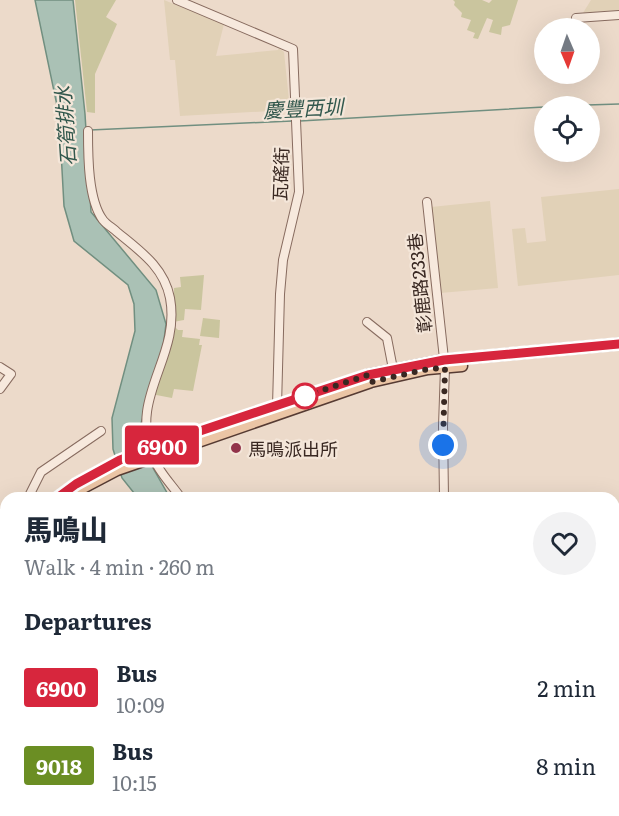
<!DOCTYPE html>
<html lang="en">
<head>
<meta charset="utf-8">
<style>
  body { margin:0; font-family:Literata,"Noto Sans TC",serif; background:#f2f2f3; color:#1f2937; height:100vh; display:flex; flex-direction:column; font-size:22px; white-space:nowrap }
  * { box-sizing:border-box; margin:0 }
  p { font-size:20px; color:#747a83 }
  .icon { flex:none; width:33px; height:33px; fill:none; stroke:currentColor; stroke-width:2; stroke-linecap:round; stroke-linejoin:round }
  .map { position:relative; flex:1; overflow:hidden }
  .details { position:absolute; left:0px; top:492px; width:620px; height:324px; display:flex; flex-direction:column; background:#fff; border-radius:18px 18px 0 0; box-shadow:0 6px 24px #0002 }
  .details>* { flex:none }
  .badge { padding:0 12px; border-radius:4px; font-size:21px; line-height:39px }
  .needle { width:39px; rotate:178deg }
  .tools { position:absolute; left:534px; top:18px; display:grid; gap:12px }
  .tools a { display:grid; place-items:center; width:66px; height:66px; border-radius:50%; background:#fff; box-shadow:0 6px 24px #0002; font-size:30px }
  .you { position:absolute; width:30px; height:30px; margin:-15px; border:4px solid #fff; border-radius:50%; background:#1a73e8; box-shadow:0 0 0 9px #1a73e833 }
  .map>.badge { position:absolute; translate:-50% -50%; box-shadow:0 0 0 3px #fff }
  h2 { padding:0 24px; font-size:22px; line-height:54px }
  .round { display:grid; place-items:center; flex:none; width:63px; height:63px; border-radius:32px; background:#f2f2f3 }
  .headline { display:flex; align-items:center; justify-content:space-between; height:102px; padding:0 24px }
  h1 { font-size:28px; font-weight:800; line-height:45px }
  ul { padding:0; list-style:none }
  li { display:flex; align-items:center; gap:18px; height:78px; padding:0 24px }
  li div { flex:1 }
  li b { display:block; font-size:22px }
  li em { font-style:normal }
  li .badge { min-width:66px; font-weight:700; text-align:center }
  .map>svg:first-child { display:block }
  .farmland { fill:#e1d1b7 }
  .green { fill:#cac59e }
  .water { fill:#aac1b5; stroke:#718f80; stroke-width:1.5 }
  .lines { fill:none; stroke-linecap:round; stroke-linejoin:round }
  .stream { stroke:#718f80; stroke-width:1.5 }
  .minor-casing { stroke:#876b5f; stroke-width:10 }
  .major-casing { stroke:#563b33; stroke-width:13 }
  .minor { stroke:#f7e9dd; stroke-width:8 }
  .major { stroke:#ebc5a5; stroke-width:10 }
  .line-casing { stroke:#fff; stroke-width:14 }
  .line { stroke:#d7263d; stroke-width:9 }
  .walk { stroke:#392822; stroke-width:6; stroke-dasharray:0 10.8 }
  .stop-dot { fill:#fff; stroke:#d7263d; stroke-width:3 }
  .poi-dot { fill:#92334a; stroke:#f4e6d9; stroke-width:2 }
  .labels { text-anchor:middle; dominant-baseline:central; stroke-width:4.5; stroke-linejoin:round; paint-order:stroke }
  .street-label { font-size:18px; fill:#392822; stroke:#f4e6d9 }
  .poi-label { font-size:18px; fill:#392822; stroke:#f4e6d9; text-anchor:start }
  .water-label { font-size:20px; font-style:italic; fill:#32584d; stroke:#f4e6d9 }
</style>
</head>
<body>
<div class="map">
<svg width="619" height="816" viewBox="0 0 619 816">
  <rect width="100%" height="100%" fill="#ecdaca"/>
  <g class="farmland">
    <polygon points="164,0 224,24 216,56 278,50 279,48 284,52 290,110 180,116 175,60 170,60"/>
    <polygon points="591,0 619,0 619,10 583,13"/>
    <polygon points="619,189 619,275 518,286 512,229 525,228 527,243 546,241 541,197"/>
    <polygon points="490,201 498,288 440,293 431,207"/>
    <polygon points="619,718 619,807 614,808 614,719"/>
  </g>
  <g class="green">
    <polygon points="75,0 116,0 106,17 117,24 95,74 95,113 87,112"/>
    <polygon points="453,0 482,0 489,3 492,0 518,0 510,25 502,27 501,35 489,32 493,20 487,18 478,39 473,38 475,33 467,30 471,20 461,17 462,13 454,5 455,2"/>
    <polygon points="204,275 201,310 185,309 184,320 173,322 174,288 181,287 180,277"/>
    <polygon points="203,318 220,320 219,338 200,336"/>
    <polygon points="172,324 178,330 183,330 182,337 200,339 199,345 202,345 193,391 174,389 172,398 151,394"/>
  </g>
  <polygon class="water" points="35,0 73,0 85,114 91,212 156,290 166,324 161,364 136,438 170,498 138,498 122,478 113,449 112,418 135,331 134,304 128,285 74,241 64,206 59,115"/>
  <g class="lines">
    <g class="stream">
      <polyline points="555,106 619,104"/>
      <polyline points="300,121 544,107"/>
      <polyline points="90,130 292,121"/>
    </g>
    <defs>
      <g id="minor">
        <polyline points="177,0 293,49 299,192 283,260 280,294 277,406 272,410"/>
        <polyline points="576,18 619,15"/>
        <path d="M 88,131 C 88,156 88,200 103,220 C 107,225 113,228 117,232 C 140,251 164,267 170,298 C 181,358 128,396 153,457 C 158,471 172,485 181,498"/>
        <polyline points="427,202 445,368 443,426 444,498"/>
        <polyline points="367,322 387,338 393,369"/>
        <polyline points="0,367 11,374 0,389"/>
        <polyline points="28,498 41,472 101,431"/>
        <polyline points="0,536 6,539"/>
        <polyline points="614,719 619,718"/>
        <polyline points="307,810 309,816"/>
        <polyline points="494,810 495,816"/>
      </g>
      <g id="major">
        <polyline points="57,498 76,484 120,460 368,375 444,360 619,344"/>
        <polyline points="69,498 79,490 117,470 371,382 428,369 462,366"/>
        <polyline points="0,558 6,550"/>
        <polyline points="0,570 6,562"/>
      </g>
    </defs>
    <use href="#minor" class="minor-casing"/>
    <use href="#major" class="major-casing"/>
    <use href="#minor" class="minor"/>
    <use href="#major" class="major"/>
  </g>
  <g class="lines">
    <defs>
      <polyline id="line" points="57,498 76,484 120,460 191,434 368,375 444,360 619,344"/>
    </defs>
    <use href="#line" class="line-casing"/>
    <use href="#line" class="line"/>
    <polyline class="walk" points="305,396 368,375 371,382 428,369 445,368 443,445"/>
  </g>
  <circle class="stop-dot" cx="305" cy="396" r="12"/>
  <circle class="poi-dot" cx="236" cy="448" r="6"/>
  <g class="labels">
    <g class="street-label">
      <text transform="translate(280 174) rotate(-88)">瓦磘街</text>
      <text transform="translate(419 283) rotate(-96)">彰鹿路233巷</text>
    </g>
    <g class="poi-label">
      <text x="248" y="448">馬鳴派出所</text>
    </g>
    <g class="water-label">
      <text transform="translate(303 107) rotate(-3)">慶豐西圳</text>
      <text transform="translate(64 126) rotate(-94)">石筍排水</text>
    </g>
  </g>
</svg>
<div class="tools">
<a><svg class="needle" viewBox="-14 -14 28 28"><path d="M0-13l5 13h-10z" fill="#e53935"/><path d="M0 13l5-13h-10z" fill="#747a83"/></svg></a>
<a><svg class="icon" aria-label="locate" viewBox="0 0 24 24"><circle cx="12" cy="12" r="6"/><path d="M12 2v4M12 18v4M2 12h4M18 12h4"/></svg></a>
</div>
<div class="you" style="left:443px;top:445px"></div>
<b class="badge" style="left:162px;top:445px;background:#d7263d;color:#fff">6900</b>
<section class="details">
<div class="headline"><div><h1>馬鳴山</h1><p>Walk · 4 min · 260 m</p></div><a class="round"><svg class="icon" aria-label="heart" viewBox="0 0 24 24"><path d="M12 20l-8-8c-3-5 5-10 8-4 3-6 11-1 8 4z"/></svg></a></div>
<h2>Departures</h2>
<ul>
<li><span class="badge" style="background:#d7263d;color:#fff">6900</span><div><b>Bus</b><p>10:09</p></div><em>2 min</em></li>
<li><span class="badge" style="background:#6b8e23;color:#fff">9018</span><div><b>Bus</b><p>10:15</p></div><em>8 min</em></li>
</ul>
</section>
</div>
</body>
</html>
